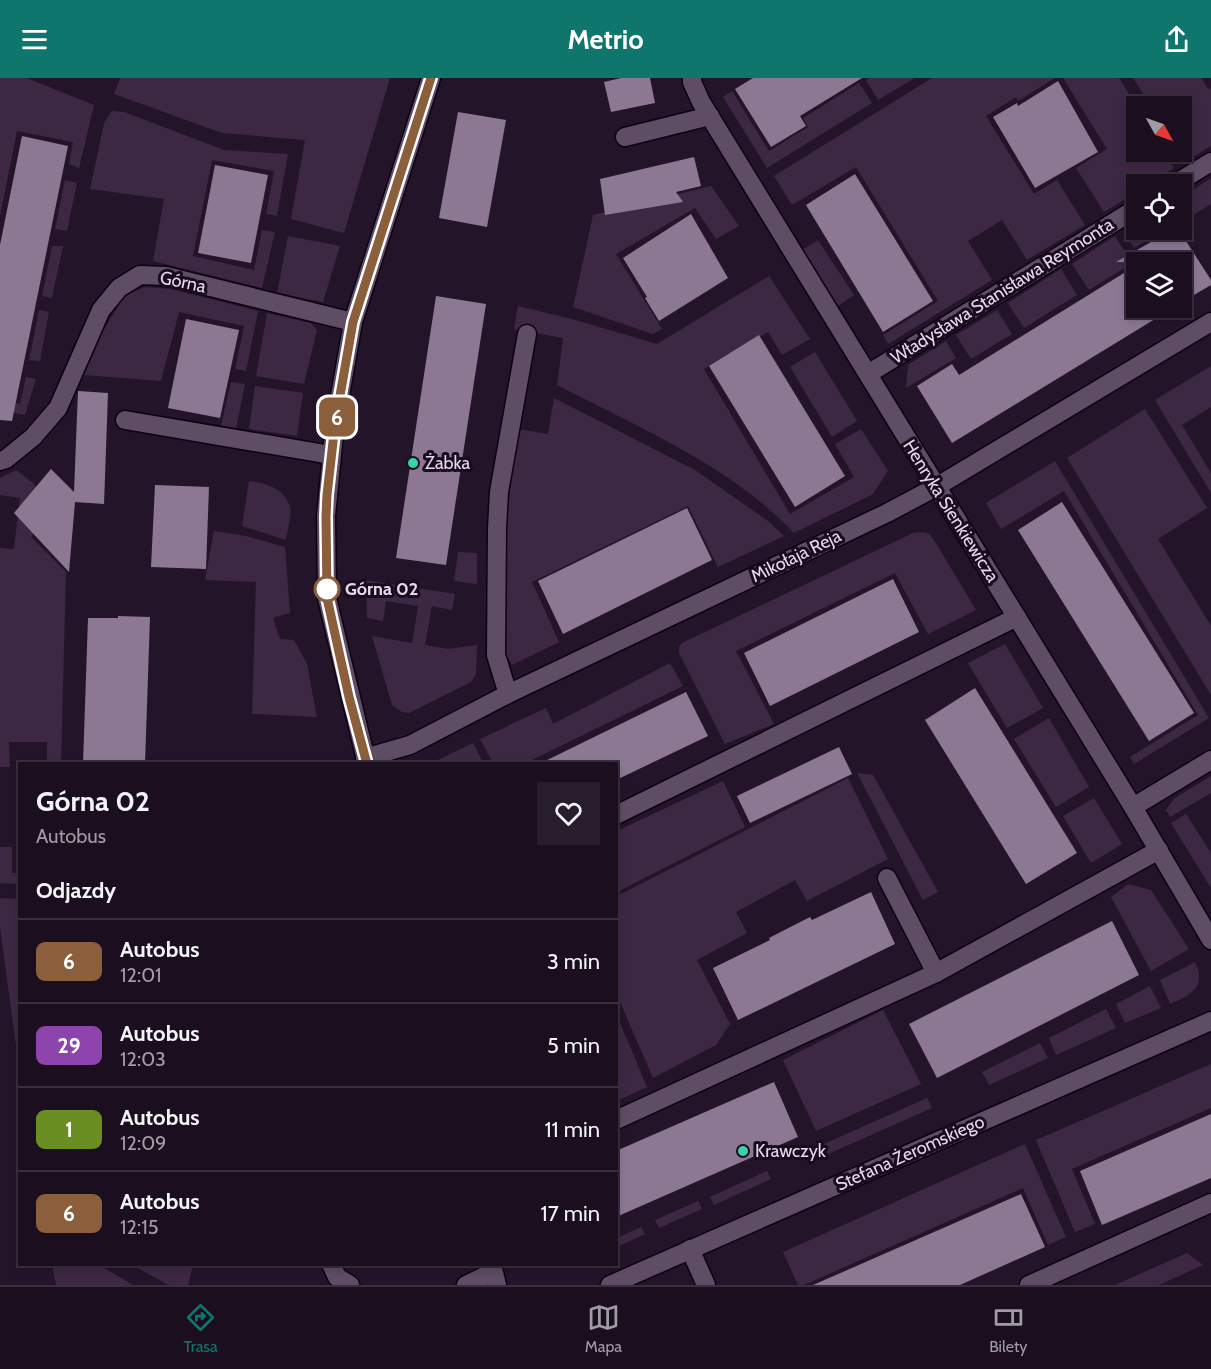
<!DOCTYPE html>
<html lang="pl">
<head>
<meta charset="utf-8">
<style>
  body { margin:0; font-family:Cabin,sans-serif; background:#281d2c; color:#f1f3f6; height:100vh; display:flex; flex-direction:column; font-size:22px; white-space:nowrap }
  * { box-sizing:border-box; margin:0 }
  p { font-size:20px; color:#a09ca4 }
  .icon { flex:none; width:33px; height:33px; fill:none; stroke:currentColor; stroke-width:2; stroke-linecap:round; stroke-linejoin:round }
  .map { position:relative; flex:1; overflow:hidden }
  .drawer { position:absolute; left:18px; top:684px; width:600px; height:504px; display:flex; flex-direction:column; background:#1b0f1f; border-radius:0px; box-shadow:0 3px 9px #0003,0 0 0 2px #392f3d }
  .drawer>* { flex:none }
  .badge { padding:0 12px; border-radius:9px; font-size:21px; line-height:39px }
  .needle { width:39px; rotate:130deg }
  .fabs { position:absolute; left:1126px; top:18px; display:grid; gap:12px }
  .fabs a { display:grid; place-items:center; width:66px; height:66px; border-radius:0px; background:#1b0f1f; box-shadow:0 3px 9px #0003,0 0 0 2px #392f3d; font-size:30px }
  .map>.badge { position:absolute; translate:-50% -50%; box-shadow:0 0 0 3px #fff }
  h2 { padding:0 18px; font-size:22px; line-height:54px }
  .round { display:grid; place-items:center; flex:none; width:63px; height:63px; border-radius:0px; background:#281d2c }
  .summary { display:flex; align-items:center; justify-content:space-between; height:102px; padding:0 18px }
  h1 { font-size:28px; font-weight:800; line-height:45px }
  ul { padding:0; list-style:none }
  li { display:flex; align-items:center; gap:18px; height:84px; padding:0 18px; border-top:2px solid #392f3d }
  li div { flex:1 }
  li b { display:block; font-size:22px }
  li em { font-style:normal }
  li .badge { min-width:66px; font-weight:700; text-align:center }
  header { display:flex; justify-content:space-between; align-items:center; height:78px; padding:0 18px; background:#0f766e; color:#fff; font-size:27px; font-weight:800 }
  .tab-bar { display:flex; justify-content:space-around; align-items:center; height:84px; border-top:2px solid #392f3d; background:#1b0f1f; font-size:16px; color:#a09ca4 }
  .tab-bar a { display:grid; justify-items:center; gap:3px }
  .tab-bar .active { color:#0f766e }
  .map>svg:first-child { display:block }
  .green { fill:#3d2844 }
  .building { fill:#8d7893 }
  .lines { fill:none; stroke-linecap:round; stroke-linejoin:round }
  .lane-casing { stroke:#0d0211; stroke-width:21 }
  .street-casing { stroke:#0d0211; stroke-width:21 }
  .secondary-casing { stroke:#0d0211; stroke-width:21 }
  .lane { stroke:#5f4c65; stroke-width:18 }
  .street { stroke:#5f4c65; stroke-width:18 }
  .secondary { stroke:#5f4c65; stroke-width:18 }
  .line-casing { stroke:#fff; stroke-width:14 }
  .line { stroke:#8b5e3c; stroke-width:9 }
  .poi-dot { fill:#38d4a6; stroke:#1b0b20; stroke-width:2 }
  .stop-dot { fill:#fff; stroke:#8b5e3c; stroke-width:3 }
  .labels { text-anchor:middle; dominant-baseline:central; stroke-width:6; stroke-linejoin:round; paint-order:stroke }
  .street-label { font-size:18px; fill:#e4d9e7; stroke:#1b0b20 }
  .poi-label { font-size:18px; fill:#e4d9e7; stroke:#1b0b20; text-anchor:start }
  .stop-label { font-size:18px; font-weight:bold; fill:#e4d9e7; stroke:#1b0b20; text-anchor:start }
</style>
</head>
<body>
<header><svg class="icon" aria-label="menu" viewBox="0 0 24 24"><path d="M4 6h16M4 12h16M4 18h16"/></svg>Metrio<svg class="icon" aria-label="share" viewBox="0 0 24 24"><path d="M12 15V3M7 8l5-5 5 5M5 13v7h14v-7"/></svg></header>
<div class="map">
<svg width="1211" height="1207" viewBox="0 0 1211 1207">
  <rect width="100%" height="100%" fill="#241429"/>
  <g class="green">
    <polygon points="0,0 27,0 94,27 79,90 69,86 73,64 17,53 0,138"/>
    <polygon points="120,0 390,0 344,155 291,141 305,62 222,55 114,16"/>
    <polygon points="869,0 915,0 878,22 866,2"/>
    <polygon points="932,0 1055,0 1018,23 1016,19 986,38 1034,116 1057,102 1085,147 1027,182 1002,142 968,163 992,202 888,266 883,257 938,223 856,89 792,127 774,98"/>
    <polygon points="1063,0 1119,0 1137,29 1137,74 1164,74 1174,90 1149,106 1137,106 1137,114 1104,134 1076,90 1107,71"/>
    <polygon points="1133,0 1201,0 1208,11 1211,10 1211,68 1186,83 1179,74 1182,74 1182,28 1151,28"/>
    <polygon points="859,5 872,25 767,90 723,19 732,13 769,73 808,49 803,40"/>
    <polygon points="112,33 124,34 224,72 288,76 277,138 266,136 274,93 212,82 193,178 254,192 262,152 275,154 262,210 153,183 164,121 90,111 104,45"/>
    <polygon points="1211,100 1211,126 1183,143 1182,119"/>
    <polygon points="65,102 77,105 67,153 55,151"/>
    <polygon points="711,108 739,148 716,161 695,130 616,176 662,251 653,256 573,229 593,137"/>
    <polygon points="1137,145 1137,152 1166,152 1134,170 1124,153"/>
    <polygon points="288,158 340,168 323,224 277,215"/>
    <polygon points="1115,158 1132,185 1089,212 1072,186"/>
    <polygon points="818,162 854,217 838,228 802,172"/>
    <polygon points="52,168 63,168 52,220 42,218"/>
    <polygon points="1061,191 1077,217 1024,250 1008,225"/>
    <path d="M 769,198 L 810,261 L 782,277 L 768,254 L 704,291 L 790,436 L 854,399 L 835,366 L 861,351 L 888,393 L 873,416 L 794,455 C 731,388 638,349 557,307 L 563,260 L 514,251 L 518,228 L 572,241 L 657,266 Z"/>
    <polygon points="145,209 171,211 258,233 246,293 235,291 244,248 179,234 161,303 84,297 103,253 124,218"/>
    <polygon points="39,232 49,234 40,283 29,282"/>
    <polygon points="997,232 1012,256 971,281 956,257"/>
    <polygon points="267,235 311,245 317,252 304,306 256,298"/>
    <polygon points="946,263 956,280 906,310 908,287"/>
    <polygon points="815,274 857,343 832,359 790,289"/>
    <polygon points="1211,288 1211,329 1182,347 1211,395 1211,415 1155,322"/>
    <polygon points="26,299 36,301 25,337 0,332 0,322 20,326"/>
    <polygon points="231,304 245,306 236,350 221,348"/>
    <polygon points="255,308 303,315 297,358 249,351"/>
    <polygon points="554,320 695,392 768,443 784,458 718,489 688,428 532,504 559,564 512,587 505,574 506,445 518,351 548,356"/>
    <polygon points="1145,331 1207,430 1158,461 1211,548 1211,617 1067,380"/>
    <polygon points="1055,383 1209,640 1134,686 1130,679 1198,637 1064,413 1001,451 986,425"/>
    <polygon points="16,392 33,405 40,417 41,444 31,459 66,494 61,685 47,685 47,664 9,664 10,689 0,689 0,470 14,471 20,420 0,417 0,400"/>
    <path d="M 249,403 C 265,405 285,410 290,429 C 292,438 287,453 286,462 L 242,448 Z"/>
    <polygon points="214,453 246,458 285,469 290,535 273,540 280,561 294,562 307,586 317,639 252,636 256,504 205,502"/>
    <polygon points="923,454 929,456 934,462 976,532 928,556 895,495 736,573 774,646 725,666 679,575 679,569 682,565 913,455"/>
    <polygon points="458,474 477,475 477,506 454,503"/>
    <polygon points="366,502 455,516 452,532 432,528 425,567 448,571 477,567 476,596 471,604 409,635 402,634 392,627 372,558 412,565 418,528 386,523 383,543 367,540"/>
    <polygon points="1005,566 1043,630 1007,650 968,585"/>
    <polygon points="670,585 683,608 526,685 493,685 480,661 546,630 553,646"/>
    <polygon points="1049,640 1089,709 1056,729 1014,661"/>
    <polygon points="473,665 483,685 432,685"/>
    <polygon points="857,695 873,697 938,814 923,822"/>
    <polygon points="1211,698 1211,715 1170,739 1166,732 1175,720"/>
    <polygon points="848,700 888,781 807,823 795,802 736,834 747,855 697,882 730,946 716,967 653,1000 617,917 617,818"/>
    <polygon points="723,703 745,749 617,814 617,753"/>
    <polygon points="1094,720 1122,766 1091,785 1063,738"/>
    <polygon points="1186,736 1211,775 1211,810 1171,745"/>
    <polygon points="0,769 12,769 12,795 19,795 19,806 0,805"/>
    <polygon points="1128,806 1151,812 1189,871 1151,893 1111,819"/>
    <polygon points="0,820 19,821 19,990 0,849"/>
    <path d="M 1195,884 C 1207,909 1191,917 1170,926 L 1160,902 Z"/>
    <polygon points="1150,908 1161,930 1125,945 1116,926"/>
    <polygon points="1106,931 1116,950 1056,977 1049,960"/>
    <polygon points="883,932 921,1006 816,1053 783,982"/>
    <polygon points="617,938 647,1009 617,1023 616,1023"/>
    <polygon points="1040,965 1048,980 989,1007 982,994"/>
    <polygon points="1211,986 1211,1030 1072,1091 1095,1146 1075,1154 1036,1062"/>
    <polygon points="927,1020 932,1030 828,1076 824,1066"/>
    <polygon points="1025,1066 1066,1159 1048,1167 1023,1110 804,1207 798,1207 783,1174"/>
    <polygon points="767,1093 771,1101 714,1127 710,1119"/>
    <polygon points="698,1123 702,1131 659,1150 655,1142"/>
    <polygon points="641,1149 645,1156 617,1169 617,1160"/>
    <polygon points="1187,1175 1203,1187 1159,1207 1115,1207"/>
    <polygon points="52,1187 99,1187 133,1207 56,1207"/>
    <polygon points="132,1187 193,1187 188,1207 169,1207"/>
  </g>
  <g class="building">
    <polygon points="621,0 650,0 655,25 611,34 604,4"/>
    <polygon points="753,0 862,0 800,38 806,48 771,69 735,11"/>
    <polygon points="1058,3 1098,74 1035,110 993,39 1017,25 1018,28"/>
    <polygon points="458,34 506,42 487,149 439,140"/>
    <polygon points="22,58 68,68 12,343 0,342 0,167"/>
    <polygon points="694,79 701,108 676,114 683,124 605,137 600,101"/>
    <polygon points="215,87 268,97 251,185 198,175"/>
    <polygon points="855,96 933,223 883,254 806,127"/>
    <polygon points="691,136 728,200 659,243 645,220 647,219 623,180"/>
    <polygon points="1172,152 1179,152 1211,202 1211,207 1182,224 1182,184 1116,184"/>
    <polygon points="1137,187 1137,230 1173,230 952,365 917,308 952,286 959,297"/>
    <polygon points="436,218 486,226 446,487 396,480"/>
    <polygon points="186,241 239,252 220,340 168,330"/>
    <polygon points="759,257 845,398 795,429 709,288"/>
    <polygon points="78,313 108,315 104,426 75,424 69,494 14,435 51,391 74,414"/>
    <polygon points="155,407 209,409 206,491 151,489"/>
    <polygon points="1062,424 1194,635 1149,663 1018,452"/>
    <polygon points="687,430 712,482 563,556 538,503"/>
    <polygon points="893,501 919,554 770,628 744,575"/>
    <polygon points="118,538 150,539 145,686 83,686 88,540 118,540"/>
    <polygon points="975,610 1077,775 1026,806 925,642"/>
    <polygon points="686,614 708,658 616,702 616,686 539,686"/>
    <polygon points="839,669 852,696 750,745 737,718"/>
    <polygon points="871,814 895,866 738,942 713,890 770,862 769,860 810,839 812,842"/>
    <polygon points="1112,843 1139,897 937,1000 909,946"/>
    <polygon points="774,1004 798,1059 616,1139 616,1073"/>
    <polygon points="1211,1036 1211,1100 1102,1147 1080,1093"/>
    <polygon points="1021,1116 1045,1169 960,1207 813,1207"/>
  </g>
  <g class="lines">
    <defs>
      <g id="lane">
        <polyline points="625,59 710,38"/>
        <polyline points="125,342 331,377"/>
        <polyline points="508,616 496,577 497,451 499,414 527,256"/>
        <polyline points="616,737 1017,539"/>
        <polyline points="887,800 936,895"/>
        <polyline points="616,1042 936,895 1159,772"/>
        <polyline points="690,1171 706,1207"/>
        <polyline points="466,1207 493,1194"/>
        <polyline points="1029,1207 1211,1125"/>
      </g>
      <g id="street">
        <polyline points="692,0 692,4 701,24 1133,729 1211,862"/>
        <polyline points="1175,106 1211,84"/>
        <polyline points="868,296 1137,130"/>
        <polyline points="0,383 6,381 33,359 58,330 101,232 119,210 140,197 166,198 353,244"/>
        <polyline points="365,680 410,667 508,616 887,435 936,409 1211,244"/>
        <polyline points="1133,729 1211,682"/>
        <polyline points="331,1186 337,1199 350,1207"/>
        <polyline points="610,1207 1211,943"/>
      </g>
      <g id="secondary">
        <polyline points="367,686 327,520 326,438 335,346 353,244 431,0"/>
        <polyline points="492,1186 497,1207"/>
      </g>
    </defs>
    <use href="#lane" class="lane-casing"/>
    <use href="#street" class="street-casing"/>
    <use href="#secondary" class="secondary-casing"/>
    <use href="#lane" class="lane"/>
    <use href="#street" class="street"/>
    <use href="#secondary" class="secondary"/>
  </g>
  <g class="lines">
    <defs>
      <polyline id="line" points="367,686 349,619 327,520 326,438 327,417 335,346 353,244 431,0"/>
    </defs>
    <use href="#line" class="line-casing"/>
    <use href="#line" class="line"/>
  </g>
  <g class="poi-dot">
    <circle cx="413" cy="385" r="6"/>
    <circle cx="743" cy="1073" r="6"/>
  </g>
  <circle class="stop-dot" cx="327" cy="511" r="12"/>
  <g class="labels">
    <g class="street-label">
      <text transform="translate(183 204) rotate(12)">Górna</text>
      <text transform="translate(1002 213) rotate(-32)">Władysława Stanisława Reymonta</text>
      <text transform="translate(951 433) rotate(58)">Henryka Sienkiewicza</text>
      <text transform="translate(796 478) rotate(-26)">Mikołaja Reja</text>
      <text transform="translate(910 1075) rotate(-24)">Stefana Żeromskiego</text>
    </g>
    <g class="poi-label">
      <text x="425" y="385">Żabka</text>
      <text x="755" y="1073">Krawczyk</text>
    </g>
    <g class="stop-label">
      <text x="345" y="511">Górna 02</text>
    </g>
  </g>
</svg>
<div class="fabs">
<a><svg class="needle" viewBox="-14 -14 28 28"><path d="M0-13l5 13h-10z" fill="#e53935"/><path d="M0 13l5-13h-10z" fill="#a09ca4"/></svg></a>
<a><svg class="icon" aria-label="locate" viewBox="0 0 24 24"><circle cx="12" cy="12" r="6"/><path d="M12 2v4M12 18v4M2 12h4M18 12h4"/></svg></a>
<a><svg class="icon" aria-label="layers" viewBox="0 0 24 24"><path d="M12 4l9 5-9 5-9-5zM3 14l9 5 9-5"/></svg></a>
</div>
<b class="badge" style="left:337px;top:339px;background:#8b5e3c;color:#fff">6</b>
<section class="drawer">
<div class="summary"><div><h1>Górna 02</h1><p>Autobus</p></div><a class="round"><svg class="icon" aria-label="heart" viewBox="0 0 24 24"><path d="M12 20l-8-8c-3-5 5-10 8-4 3-6 11-1 8 4z"/></svg></a></div>
<h2>Odjazdy</h2>
<ul>
<li><span class="badge" style="background:#8b5e3c;color:#fff">6</span><div><b>Autobus</b><p>12:01</p></div><em>3 min</em></li>
<li><span class="badge" style="background:#8e44ad;color:#fff">29</span><div><b>Autobus</b><p>12:03</p></div><em>5 min</em></li>
<li><span class="badge" style="background:#6b8e23;color:#fff">1</span><div><b>Autobus</b><p>12:09</p></div><em>11 min</em></li>
<li><span class="badge" style="background:#8b5e3c;color:#fff">6</span><div><b>Autobus</b><p>12:15</p></div><em>17 min</em></li>
</ul>
</section>
</div>
<nav class="tab-bar">
<a class="active"><svg class="icon" aria-label="directions" viewBox="0 0 24 24"><path d="M12 3l9 9-9 9-9-9zM9 14v-3h6M13 9l2 2-2 2"/></svg>Trasa</a>
<a><svg class="icon" aria-label="map" viewBox="0 0 24 24"><path d="M3 6l6-2 6 2 6-2v14l-6 2-6-2-6 2zM9 4v14M15 6v14"/></svg>Mapa</a>
<a><svg class="icon" aria-label="tickets" viewBox="0 0 24 24"><path d="M3 7h18v10H3zM15 7v10"/></svg>Bilety</a>
</nav>
</body>
</html>
